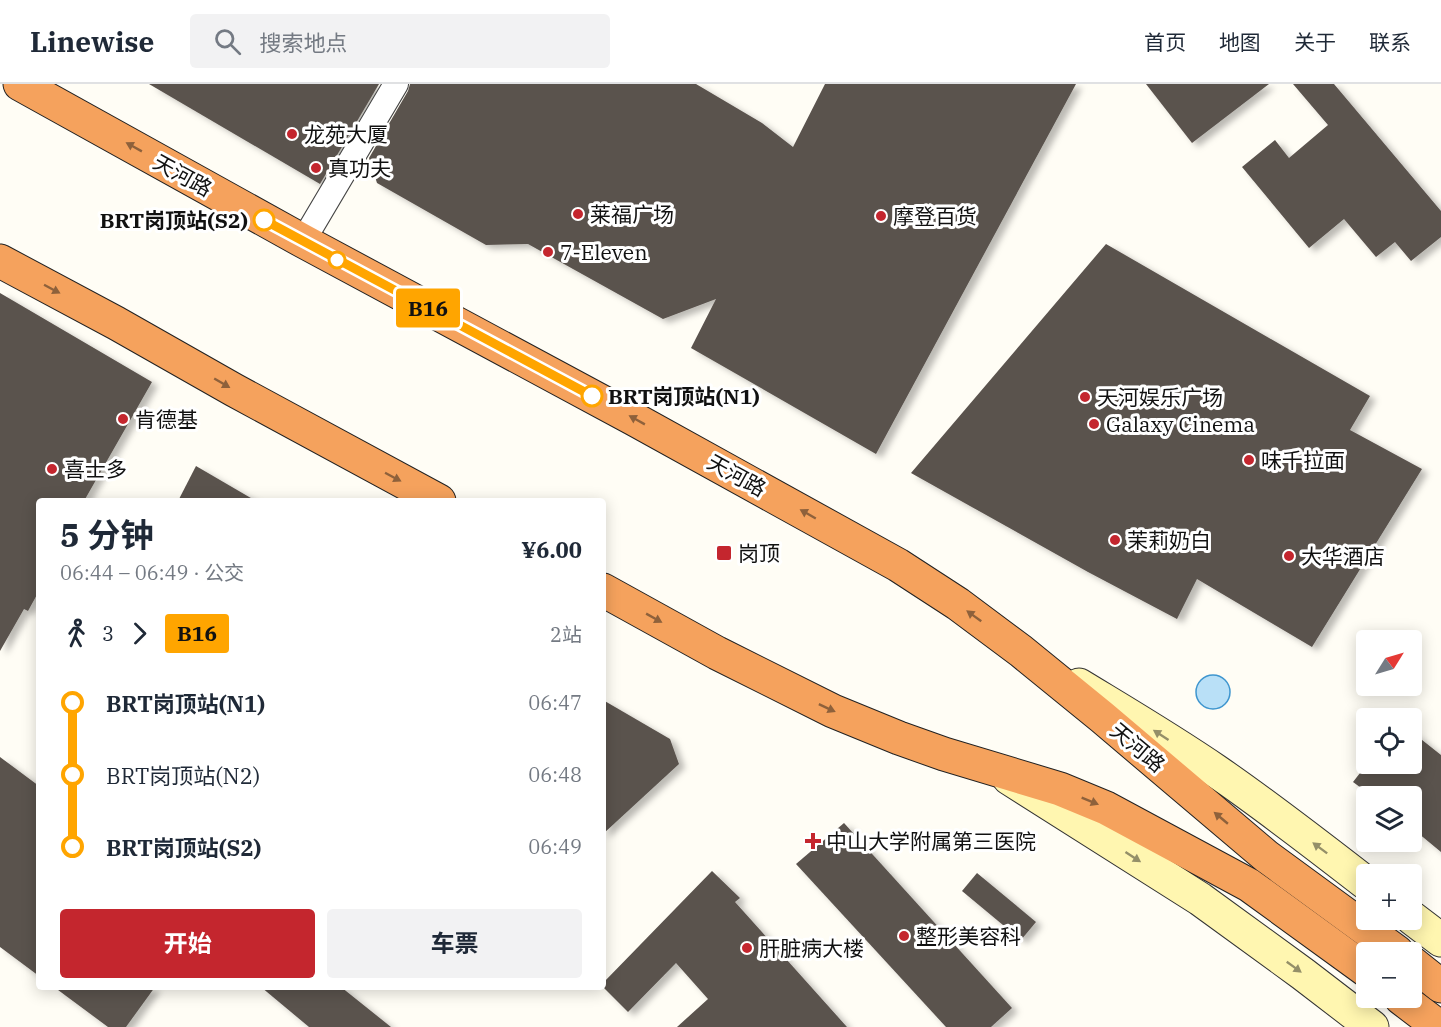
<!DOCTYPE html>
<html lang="zh">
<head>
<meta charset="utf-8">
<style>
  body { margin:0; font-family:"IBM Plex Serif","Noto Sans SC",serif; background:#f2f2f3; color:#1f2937; height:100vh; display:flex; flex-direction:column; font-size:22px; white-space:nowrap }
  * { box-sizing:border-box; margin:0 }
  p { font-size:20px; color:#747a83 }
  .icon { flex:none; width:33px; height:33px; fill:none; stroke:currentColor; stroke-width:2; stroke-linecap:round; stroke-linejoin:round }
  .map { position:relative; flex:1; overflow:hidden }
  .panel { position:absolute; left:36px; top:414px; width:570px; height:492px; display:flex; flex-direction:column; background:#fff; border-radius:6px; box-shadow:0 3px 15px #0003 }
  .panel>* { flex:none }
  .badge { padding:0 12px; border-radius:4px; font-size:21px; line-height:39px }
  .needle { width:39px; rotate:53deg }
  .buttons { position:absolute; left:1356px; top:546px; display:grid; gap:12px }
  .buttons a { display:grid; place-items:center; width:66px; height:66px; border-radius:6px; background:#fff; box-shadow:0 3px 15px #0003; font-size:30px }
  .map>.badge { position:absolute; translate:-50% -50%; box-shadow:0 0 0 3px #fff }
  .legs { display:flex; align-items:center; gap:9px; height:66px; padding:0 24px; font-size:20px }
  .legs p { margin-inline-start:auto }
  .head { display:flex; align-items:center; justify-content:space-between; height:102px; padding:0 24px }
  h1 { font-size:33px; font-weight:700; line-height:45px }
  .primary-button { display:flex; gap:12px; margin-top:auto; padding:12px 24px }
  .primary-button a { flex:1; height:69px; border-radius:6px; background:#c4262e; color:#fff; font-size:24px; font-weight:700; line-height:69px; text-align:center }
  .primary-button a+a { background:#f2f2f3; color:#1f2937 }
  ul { padding:0 24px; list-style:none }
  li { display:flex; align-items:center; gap:21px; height:72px; font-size:22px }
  li i { display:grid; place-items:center; width:9px; height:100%; margin:0 8px; background:currentColor }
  li i::after { content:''; width:15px; height:15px; margin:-8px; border:4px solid; border-radius:50%; background:#fff }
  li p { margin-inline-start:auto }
  li:first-child i { background:linear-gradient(#0000 50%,currentColor 0) }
  li:last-child i { background:linear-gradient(currentColor 50%,#0000 0) }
  header { display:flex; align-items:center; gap:36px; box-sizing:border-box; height:84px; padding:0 30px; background:#fff; border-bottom:2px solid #e0e1e3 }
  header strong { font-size:28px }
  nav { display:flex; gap:33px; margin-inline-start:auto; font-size:21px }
  .search { width:420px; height:54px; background:#f2f2f3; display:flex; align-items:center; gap:15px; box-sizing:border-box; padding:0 21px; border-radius:6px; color:#747a83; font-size:22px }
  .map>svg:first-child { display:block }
  .water { fill:#b9e0f7; stroke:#3f96cf; stroke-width:1.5 }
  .building { fill:#5a524d; filter:url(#shadow) }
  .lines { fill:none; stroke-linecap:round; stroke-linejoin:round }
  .street-casing { stroke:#444; stroke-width:26 }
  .secondary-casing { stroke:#333; stroke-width:35 }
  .highway-casing { stroke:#222; stroke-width:35 }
  .street { stroke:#fff; stroke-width:24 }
  .secondary { stroke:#fff6b0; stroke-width:33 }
  .highway { stroke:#f5a25d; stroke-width:33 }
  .oneway { fill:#8e613b }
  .oneway2 { fill:#948f68 }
  .line-1-casing { stroke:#fff; stroke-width:14 }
  .line-1 { stroke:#ffa500; stroke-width:9 }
  .poi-dot { fill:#c4262e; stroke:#fff; stroke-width:2 }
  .stop-1-dot { fill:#fff; stroke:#ffa500; stroke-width:3 }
  .labels { text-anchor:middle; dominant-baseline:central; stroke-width:6; stroke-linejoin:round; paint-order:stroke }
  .poi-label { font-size:21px; fill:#111; stroke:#fff; text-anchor:start }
  .street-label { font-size:21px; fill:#111; stroke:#fff }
  .stop-label { font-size:21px; font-weight:bold; fill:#111; stroke:#fff; text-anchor:end }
</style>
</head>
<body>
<header>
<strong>Linewise</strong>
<div class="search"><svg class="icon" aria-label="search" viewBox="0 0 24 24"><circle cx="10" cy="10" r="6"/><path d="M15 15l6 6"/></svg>搜索地点</div>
<nav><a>首页</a><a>地图</a><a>关于</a><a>联系</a></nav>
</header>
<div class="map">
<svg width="1441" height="943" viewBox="0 0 1441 943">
  <defs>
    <filter id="shadow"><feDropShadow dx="6" dy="4" stdDeviation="3" flood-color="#0004"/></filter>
  </defs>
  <rect width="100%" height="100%" fill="#fffdf5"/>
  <circle class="water" cx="1213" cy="608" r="17"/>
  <g class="building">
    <polygon points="149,0 379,0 320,100"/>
    <polygon points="410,0 696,0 762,39 793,63 825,0 1076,0 876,370 691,264 716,215 663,235 528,160 486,161 377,99 369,74 408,7"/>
    <polygon points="1146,0 1269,0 1192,59"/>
    <polygon points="1293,0 1334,0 1441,127 1441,153 1411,177 1395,158 1376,173 1344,135 1309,164 1242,83 1275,56 1289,74 1328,41"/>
    <polygon points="1106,160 1370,312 1350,346 1422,385 1312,563 1197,495 1177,535 1088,488 911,389"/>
    <polygon points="0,209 152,298 84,417 39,417 39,507 28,527 24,525 0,567"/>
    <polygon points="196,382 256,417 178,417"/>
    <polygon points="603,616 670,655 679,680 603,750"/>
    <polygon points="1412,648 1441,671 1441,768 1412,744 1412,712 1372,712 1353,698 1367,680 1412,680"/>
    <polygon points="0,673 39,702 39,892 0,863"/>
    <polygon points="844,739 1012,924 991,943 946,943 796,780"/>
    <polygon points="712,787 740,814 735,818 847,943 677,943 708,915 676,879 628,928 603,903 603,899"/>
    <polygon points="977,789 1036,838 1021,856 962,807"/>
    <polygon points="54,903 155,903 126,943 108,943"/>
    <polygon points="261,903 341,903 391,943 309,943"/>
  </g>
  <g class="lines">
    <defs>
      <polyline id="street" points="303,157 396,0"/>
      <g id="secondary">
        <path d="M 1079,601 C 1125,629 1171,656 1216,687 C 1267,722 1317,761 1366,799"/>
        <polyline points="1009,694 1200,815 1303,890 1372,943"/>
        <polyline points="1412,834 1441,856"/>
      </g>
      <g id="highway">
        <polyline points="20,0 303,157 634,335 898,481 958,520 1021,567 1102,633 1266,772 1397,868"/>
        <polyline points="0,177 116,239 234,306 439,417"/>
        <polyline points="603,506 717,569 833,627 899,654 944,670 1060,705 1106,724 1249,801 1366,886"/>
        <polyline points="1412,879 1441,902"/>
        <polyline points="1401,914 1439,943"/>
      </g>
    </defs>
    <use href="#street" class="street-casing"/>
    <use href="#secondary" class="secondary-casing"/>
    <use href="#highway" class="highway-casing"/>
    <use href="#street" class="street"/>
    <use href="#secondary" class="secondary"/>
    <use href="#highway" class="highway"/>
  </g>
  <defs><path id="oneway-solid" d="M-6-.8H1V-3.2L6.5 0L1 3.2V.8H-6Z" transform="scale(1.5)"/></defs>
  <g class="oneway">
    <use href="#oneway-solid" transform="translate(134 63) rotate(-151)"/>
    <use href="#oneway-solid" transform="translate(52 205) rotate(28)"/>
    <use href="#oneway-solid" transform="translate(222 299) rotate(30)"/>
    <use href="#oneway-solid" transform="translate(637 336) rotate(-151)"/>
    <use href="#oneway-solid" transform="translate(393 393) rotate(28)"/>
    <use href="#oneway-solid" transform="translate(808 430) rotate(-150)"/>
    <use href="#oneway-solid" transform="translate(974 532) rotate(-144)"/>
    <use href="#oneway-solid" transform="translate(654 534) rotate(29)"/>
    <use href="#oneway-solid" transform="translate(827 624) rotate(25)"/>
    <use href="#oneway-solid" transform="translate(1090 717) rotate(22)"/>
    <use href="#oneway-solid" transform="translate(1221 734) rotate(-140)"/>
  </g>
  <g class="oneway2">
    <use href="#oneway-solid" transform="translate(1161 651) rotate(-147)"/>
    <use href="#oneway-solid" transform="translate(1320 764) rotate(-143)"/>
    <use href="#oneway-solid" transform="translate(1133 773) rotate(33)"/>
    <use href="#oneway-solid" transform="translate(1294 883) rotate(36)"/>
  </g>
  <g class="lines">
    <defs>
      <polyline id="line-1" points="264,136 592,312"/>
    </defs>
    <use href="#line-1" class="line-1-casing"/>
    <use href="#line-1" class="line-1"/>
  </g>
  <g class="poi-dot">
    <circle cx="292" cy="50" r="6"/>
    <circle cx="316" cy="84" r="6"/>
    <circle cx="578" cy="130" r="6"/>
    <circle cx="881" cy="132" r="6"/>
    <circle cx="548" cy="168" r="6"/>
    <circle cx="1085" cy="313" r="6"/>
    <circle cx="123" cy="335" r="6"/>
    <circle cx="1094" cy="340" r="6"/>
    <circle cx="1249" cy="376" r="6"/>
    <circle cx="52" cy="385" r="6"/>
    <circle cx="1115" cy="456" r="6"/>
    <rect x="716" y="461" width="16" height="16" rx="3"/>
    <circle cx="1289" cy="472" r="6"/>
    <path d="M810 748h6v6h6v6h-6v6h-6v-6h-6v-6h6z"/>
    <circle cx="904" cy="852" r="6"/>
    <circle cx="747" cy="864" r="6"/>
  </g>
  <g class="stop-1-dot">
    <circle cx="264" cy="136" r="10"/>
    <circle cx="337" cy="176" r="8"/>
    <circle cx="592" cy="312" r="10"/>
  </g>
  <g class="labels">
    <g class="poi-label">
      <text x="304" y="50">龙苑大厦</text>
      <text x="328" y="84">真功夫</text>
      <text x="590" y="130">莱福广场</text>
      <text x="893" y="132">摩登百货</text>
      <text x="560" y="168">7-Eleven</text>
      <text x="1097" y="313">天河娱乐广场</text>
      <text x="135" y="335">肯德基</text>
      <text x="1106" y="340">Galaxy Cinema</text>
      <text x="1261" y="376">味千拉面</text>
      <text x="64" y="385">喜士多</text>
      <text x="1127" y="456">茉莉奶白</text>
      <text x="738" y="469">岗顶</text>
      <text x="1301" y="472">大华酒店</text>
      <text x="826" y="757">中山大学附属第三医院</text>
      <text x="916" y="852">整形美容科</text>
      <text x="759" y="864">肝脏病大楼</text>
    </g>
    <g class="street-label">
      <text transform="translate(183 91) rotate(29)">天河路</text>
      <text transform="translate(737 391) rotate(29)">天河路</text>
      <text transform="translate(1138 663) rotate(40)">天河路</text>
    </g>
    <g class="stop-label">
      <text x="248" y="136">BRT岗顶站(S2)</text>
      <text x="608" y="312" text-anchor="start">BRT岗顶站(N1)</text>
    </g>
  </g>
</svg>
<div class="buttons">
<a><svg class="needle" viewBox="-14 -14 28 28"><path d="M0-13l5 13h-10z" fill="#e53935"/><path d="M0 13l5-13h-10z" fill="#747a83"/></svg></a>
<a><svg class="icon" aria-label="locate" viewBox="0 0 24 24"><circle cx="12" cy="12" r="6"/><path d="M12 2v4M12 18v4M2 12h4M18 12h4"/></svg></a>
<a><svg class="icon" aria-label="layers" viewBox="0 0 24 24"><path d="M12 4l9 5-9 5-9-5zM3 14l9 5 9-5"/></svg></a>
<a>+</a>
<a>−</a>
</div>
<b class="badge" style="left:428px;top:224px;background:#ffa500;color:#111">B16</b>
<section class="panel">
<div class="head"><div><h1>5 分钟</h1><p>06:44 – 06:49 · 公交</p></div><b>¥6.00</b></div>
<div class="legs"><svg class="icon" aria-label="walk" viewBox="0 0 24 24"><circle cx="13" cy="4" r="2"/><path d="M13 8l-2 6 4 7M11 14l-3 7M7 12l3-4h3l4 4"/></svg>3<svg class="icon" aria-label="forward" viewBox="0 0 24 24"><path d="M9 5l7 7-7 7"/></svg><b class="badge" style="background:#ffa500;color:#111">B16</b><p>2站</p></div>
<ul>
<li><i style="color:#ffa500"></i><b>BRT岗顶站(N1)</b><p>06:47</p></li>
<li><i style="color:#ffa500"></i><span>BRT岗顶站(N2)</span><p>06:48</p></li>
<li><i style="color:#ffa500"></i><b>BRT岗顶站(S2)</b><p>06:49</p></li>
</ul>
<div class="primary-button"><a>开始</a><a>车票</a></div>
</section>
</div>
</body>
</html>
